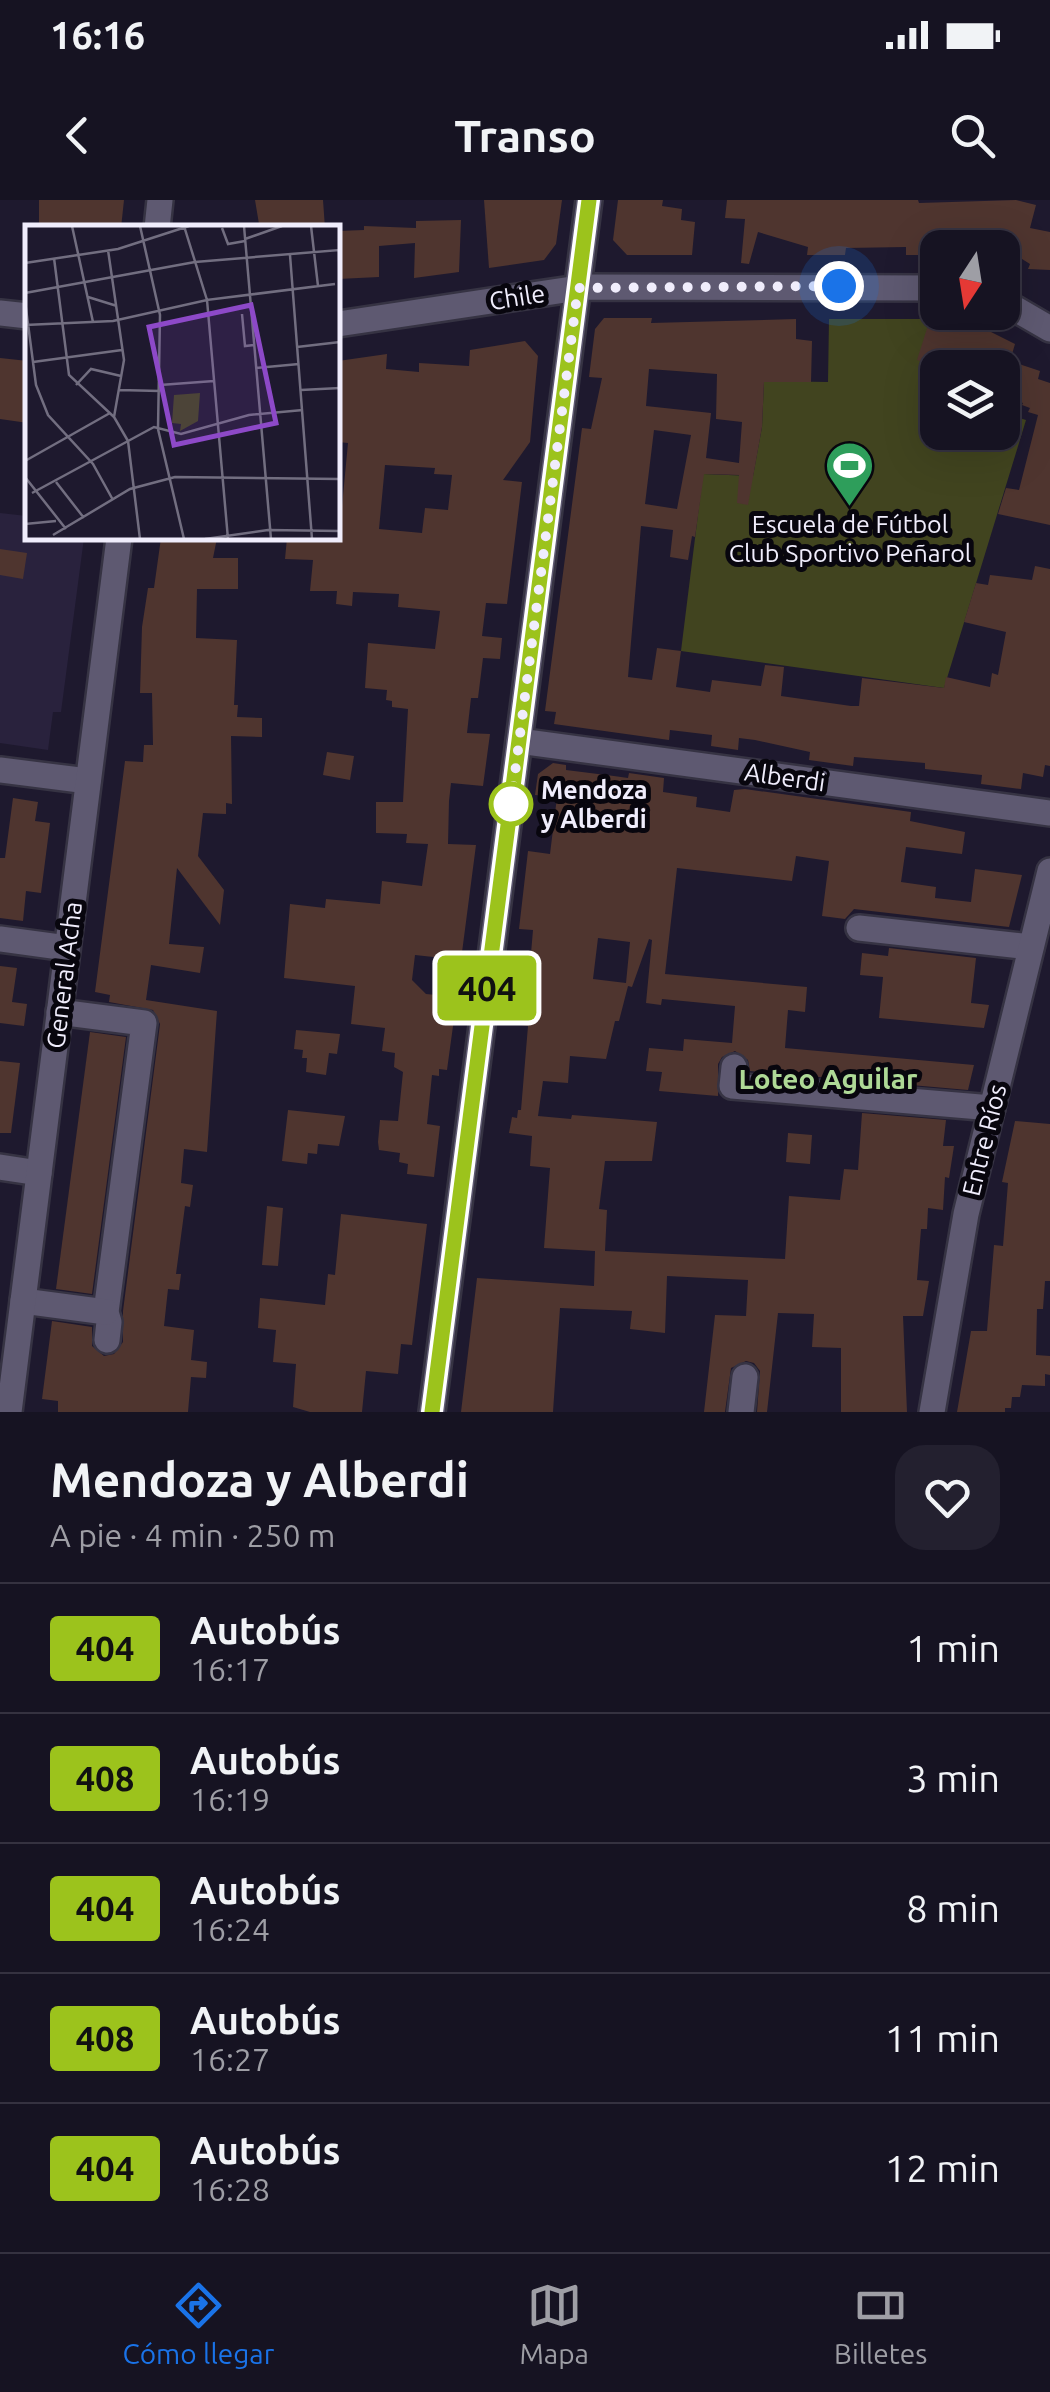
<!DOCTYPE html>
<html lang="es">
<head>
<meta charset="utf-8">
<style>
  body { margin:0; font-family:Ubuntu,sans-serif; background:#23202f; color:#f1f3f6; height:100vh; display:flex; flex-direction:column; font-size:38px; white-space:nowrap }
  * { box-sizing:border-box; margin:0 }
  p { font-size:32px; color:#9e9ea5 }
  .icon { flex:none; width:55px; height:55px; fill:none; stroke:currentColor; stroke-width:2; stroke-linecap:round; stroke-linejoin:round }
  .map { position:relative; height:1212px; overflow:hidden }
  .side { display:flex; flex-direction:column; background:#161322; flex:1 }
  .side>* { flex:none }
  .badge { padding:0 20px; border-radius:8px; font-size:35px; line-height:65px }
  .needle { width:65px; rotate:192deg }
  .tools { position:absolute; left:920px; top:30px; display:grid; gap:20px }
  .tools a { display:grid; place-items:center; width:100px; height:100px; border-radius:20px; background:#161322; box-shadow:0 10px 40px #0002,0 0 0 2px #353240; font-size:50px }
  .you { position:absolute; width:50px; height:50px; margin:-25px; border:8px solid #fff; border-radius:50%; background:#1a73e8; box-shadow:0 0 0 15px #1a73e833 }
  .map>.badge { position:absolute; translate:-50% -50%; box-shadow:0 0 0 5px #fff }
  .round { display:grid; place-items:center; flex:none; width:105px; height:105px; border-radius:30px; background:#23202f }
  .head { display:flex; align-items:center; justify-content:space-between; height:170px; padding:0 50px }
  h1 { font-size:48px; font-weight:700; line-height:75px }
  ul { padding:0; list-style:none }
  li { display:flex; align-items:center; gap:30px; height:130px; padding:0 50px; border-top:2px solid #353240 }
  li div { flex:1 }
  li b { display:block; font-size:38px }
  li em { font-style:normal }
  li .badge { min-width:110px; font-weight:700; text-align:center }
  .status { display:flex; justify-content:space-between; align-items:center; height:70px; padding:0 50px; background:#161322; direction:ltr }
  .status svg { height:28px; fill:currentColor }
  header { display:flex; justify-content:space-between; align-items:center; height:130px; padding:0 50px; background:#161322; font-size:45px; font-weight:700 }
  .menu { display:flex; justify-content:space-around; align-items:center; height:140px; border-top:2px solid #353240; background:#161322; font-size:28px; color:#9e9ea5 }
  .menu a { display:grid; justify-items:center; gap:5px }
  .menu .selected { color:#1a73e8 }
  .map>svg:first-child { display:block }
  .built { fill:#29223d }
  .green { fill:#41441f }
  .building { fill:#4f352f; fill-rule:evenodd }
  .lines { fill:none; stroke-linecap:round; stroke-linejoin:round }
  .minor-casing { stroke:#363343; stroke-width:30 }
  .minor { stroke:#5e5971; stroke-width:25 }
  .line-casing { stroke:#fff; stroke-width:22 }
  .line { stroke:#9cc31c; stroke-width:15 }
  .walk { stroke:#f0edfc; stroke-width:10; stroke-dasharray:0 18 }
  .stop-dot { fill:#fff; stroke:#9cc31c; stroke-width:5 }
  .labels { text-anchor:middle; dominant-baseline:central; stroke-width:10; stroke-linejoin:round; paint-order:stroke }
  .street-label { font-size:25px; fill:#f0edfc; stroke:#08060e }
  .poi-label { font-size:25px; fill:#f0edfc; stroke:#08060e }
  .stop-label { font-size:25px; font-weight:bold; fill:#f0edfc; stroke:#08060e; text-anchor:start }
  .neighbourhood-label { font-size:28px; font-weight:bold; fill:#aed996; stroke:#08060e }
  .inset-road { fill:none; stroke:#726e80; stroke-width:2.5 }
  .view { fill:#8d49c8; fill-opacity:0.15; stroke:#8d49c8; stroke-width:5 }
  .inset-edge { fill:none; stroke:#f0edfc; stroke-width:5 }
</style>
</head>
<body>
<div class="status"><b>16:16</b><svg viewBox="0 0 49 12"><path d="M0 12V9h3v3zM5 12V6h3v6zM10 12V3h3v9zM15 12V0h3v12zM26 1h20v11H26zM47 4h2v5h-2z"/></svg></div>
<header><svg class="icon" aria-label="back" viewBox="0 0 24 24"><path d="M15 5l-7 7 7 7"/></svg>Transo<svg class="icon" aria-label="search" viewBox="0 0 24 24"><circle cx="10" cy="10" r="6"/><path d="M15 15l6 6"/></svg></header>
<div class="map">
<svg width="1050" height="1212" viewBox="0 0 1050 1212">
  <rect width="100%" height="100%" fill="#1e192e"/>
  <polygon class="built" points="0,313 27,316 28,338 84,338 61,512 53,512 48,550 0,543"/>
  <polygon class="green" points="829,119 940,119 960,122 945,167 938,168 938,232 1002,232 1003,213 1026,220 944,488 681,451 703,274 753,276 762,227 764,181 828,182"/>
  <g class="building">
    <polygon points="39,0 124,0 121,28 39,28"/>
    <polygon points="255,0 323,0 325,28 273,28 272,23 259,24"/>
    <polygon points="484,0 562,0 556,44 544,60 489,68"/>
    <polygon points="618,0 663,0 662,6 682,9 681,20 695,22 692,55 627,55 613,40"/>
    <polygon points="727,0 918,0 919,3 1016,0 1036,5 1030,28 1050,32 1050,70 1028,69 1030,64 1003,47 989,48 990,41 946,40 947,48 938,48 938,55 906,55 906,47 846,48 845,55 807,55 808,47 758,32 749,64 741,63 745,19 725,18"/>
    <polygon points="461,20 459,72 414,78 415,43 379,46 379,77 338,79 338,31 364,30 364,26 416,28 416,21"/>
    <path d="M 604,118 L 652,118 L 651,123 L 796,119 L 796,139 L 812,141 L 811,182 L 764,182 L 762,227 L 748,305 L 737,303 L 739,275 L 704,274 L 695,337 L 692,336 L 688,360 L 670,357 L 673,330 L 641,326 L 628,477 L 652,480 L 657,448 L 681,451 L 676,487 L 710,492 L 712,480 L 761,486 L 765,465 L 784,467 L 781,496 L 851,506 L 859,506 L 862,478 L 944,488 L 946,477 L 990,487 L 992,473 L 998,475 L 1006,432 L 964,422 L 976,383 L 988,385 L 990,375 L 1032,380 L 1035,366 L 1050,369 L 1050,566 L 1045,565 L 1043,577 L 1023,573 L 1021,589 L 981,584 L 982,575 L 925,569 L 925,563 L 854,557 L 853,566 L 809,560 L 810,552 L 755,540 L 739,538 L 738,550 L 711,546 L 712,535 L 670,530 L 669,540 L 554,524 L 556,512 L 545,511 L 582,228 L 591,229 L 602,178 L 589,177 L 595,129 ZM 649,169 L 717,174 L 716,219 L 742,222 L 739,263 L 706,258 L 711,213 L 646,206 ZM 654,230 L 691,235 L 677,309 L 645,304 Z"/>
    <polygon points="930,119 981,127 1015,144 1010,161 1040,171 1038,179 1050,183 1050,325 998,314 1006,288 1019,290 1038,215 1028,212 1030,208 1022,205 1023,203 1007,198 1011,182 1004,180 1008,168 943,168 917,160"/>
    <path d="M 525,141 L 538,156 L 530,242 L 503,280 L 522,282 L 507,404 L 486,403 L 482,436 L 502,438 L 500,459 L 483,458 L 478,498 L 471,498 L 467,533 L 490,534 L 483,586 L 451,583 L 449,601 L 448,644 L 476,645 L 461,760 L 415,755 L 412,780 L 426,794 L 457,797 L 447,870 L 439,869 L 439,876 L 432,875 L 427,924 L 440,926 L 434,977 L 407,974 L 408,964 L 399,962 L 400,953 L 379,950 L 378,942 L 380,920 L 398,921 L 403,872 L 394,867 L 395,853 L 382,851 L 385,828 L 351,824 L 355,786 L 284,778 L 290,704 L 325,708 L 326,699 L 380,704 L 382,681 L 422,686 L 428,644 L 406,643 L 407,634 L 376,633 L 376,602 L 403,602 L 408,509 L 392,507 L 392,501 L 386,500 L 387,490 L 365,488 L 368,443 L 435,449 L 440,411 L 398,407 L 399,394 L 353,392 L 352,406 L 336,404 L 337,391 L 310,391 L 313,360 L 285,359 L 287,338 L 339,338 L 348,243 L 338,242 L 338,161 L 387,154 L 386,169 L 419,172 L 419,163 L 469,166 L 470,150 ZM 385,265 L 435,268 L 434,274 L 452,275 L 448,310 L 425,308 L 422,333 L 379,329 Z"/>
    <polygon points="0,158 28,161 28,223 0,219"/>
    <polygon points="161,338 217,338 213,358 238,358 238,389 197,389 196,438 237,440 234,505 238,505 237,517 262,518 262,537 231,536 232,604 226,603 226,614 203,613 198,656 224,690 220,725 177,668 169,744 204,747 200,773 151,765 146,800 217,811 207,952 184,949 181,983 193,985 190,1007 185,1006 176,1074 181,1074 179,1090 168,1089 164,1126 194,1130 191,1160 207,1162 206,1178 191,1177 188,1212 58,1212 58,1201 42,1199 52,1121 92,1127 92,1146 104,1156 114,1154 123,1142 123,1111 160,824 153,810 109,802 110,795 95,792 125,561 143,562 144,545 153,545 152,493 140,493 142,427 148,388 154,388"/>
    <polygon points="0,349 27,353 23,379 0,375"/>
    <polygon points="327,552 354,556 350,580 323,575"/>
    <path d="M 553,563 L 566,565 L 566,570 L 614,576 L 628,578 L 629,573 L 664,578 L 663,592 L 697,597 L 696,607 L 730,612 L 734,590 L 745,589 L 911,612 L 910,621 L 965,632 L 962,654 L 906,647 L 901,682 L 936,687 L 935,698 L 971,702 L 975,669 L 1022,675 L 1009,727 L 854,709 L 845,719 L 822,716 L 829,661 L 796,656 L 792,681 L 677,668 L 665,774 L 807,787 L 805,812 L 788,810 L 785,848 L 974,865 L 968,890 L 750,871 L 748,860 L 735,851 L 722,857 L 718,864 L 718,896 L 659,891 L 662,872 L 646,871 L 649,848 L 683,851 L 684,839 L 732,843 L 735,806 L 662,799 L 661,805 L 646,803 L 652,740 L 649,739 L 632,787 L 628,786 L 619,821 L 615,821 L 606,859 L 570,856 L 568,883 L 543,881 L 538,916 L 571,919 L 572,915 L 657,922 L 652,961 L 605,961 L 599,1009 L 607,1010 L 605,1051 L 785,1059 L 789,996 L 840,1000 L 844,969 L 858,970 L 862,913 L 946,920 L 943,946 L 954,946 L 949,978 L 945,977 L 943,1010 L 928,1008 L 927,1029 L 921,1029 L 917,1080 L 929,1081 L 923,1116 L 903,1116 L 907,1212 L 841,1212 L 841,1148 L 812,1147 L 814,1114 L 778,1113 L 767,1212 L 757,1212 L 760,1171 L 754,1163 L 746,1161 L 731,1168 L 725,1212 L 704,1212 L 715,1115 L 746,1116 L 748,1080 L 667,1076 L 665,1133 L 630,1129 L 632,1111 L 560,1108 L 553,1212 L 461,1212 L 477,1078 L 594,1086 L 595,1051 L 544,1048 L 550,968 L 530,966 L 532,936 L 509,933 L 512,917 L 517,918 L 518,910 L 521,910 L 528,826 L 514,824 L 518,786 L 521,787 L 524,765 L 530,765 L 533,730 L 519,729 L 528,651 L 550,654 L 557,597 L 535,595 L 538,574 ZM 598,738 L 630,742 L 626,783 L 593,779 Z"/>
    <polygon points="13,598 38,602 35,621 50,623 41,693 26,691 23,721 0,718 0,658 5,658"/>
    <polygon points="889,748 976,758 971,803 989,805 984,828 879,818 883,777 860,775 862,753 888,756"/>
    <polygon points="0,766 17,768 12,802 27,804 24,826 0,823"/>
    <polygon points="296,830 340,834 337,854 329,853 326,875 306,872 307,858 302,858 303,850 294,849"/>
    <polygon points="90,832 126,837 92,1094 56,1089"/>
    <polygon points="0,861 20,863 11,933 0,933"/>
    <polygon points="288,910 345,916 339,946 318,944 317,954 308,953 307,964 282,961"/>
    <polygon points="1015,921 1050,924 1050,1081 1045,1081 1043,1109 1037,1109 1036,1155 1050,1156 1050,1175 1045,1174 1045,1186 1022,1185 1020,1197 1012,1197 1011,1208 1005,1208 1005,1212 957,1212 971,1131 987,1131 994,1045 1003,1046 1008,983 1002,982"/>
    <polygon points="788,933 812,935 810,964 786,962"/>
    <polygon points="267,1006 283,1008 278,1066 262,1065"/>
    <polygon points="341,1014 427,1024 412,1145 401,1144 398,1174 366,1171 362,1212 310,1212 293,1207 296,1164 273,1162 276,1130 258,1128 260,1098 325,1105 328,1074 335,1075"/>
  </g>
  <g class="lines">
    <defs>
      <g id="minor">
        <polyline points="157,28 160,0"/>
        <polyline points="1002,101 1050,129"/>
        <polyline points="0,113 28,116"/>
        <polyline points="338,124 585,87 938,88"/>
        <polyline points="519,541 1050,613"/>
        <polyline points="0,570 88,581"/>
        <polyline points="859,728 1031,747"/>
        <polyline points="0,739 67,748"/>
        <polyline points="59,812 144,823 106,1112 109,1122 107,1140"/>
        <polyline points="734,867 732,886 992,908"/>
        <polyline points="0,967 39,973"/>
        <polyline points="23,1101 106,1112"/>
        <polyline points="9,1212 119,338"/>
        <polyline points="432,1212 589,0"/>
        <polyline points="741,1212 745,1177"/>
        <polyline points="932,1212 966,1014 1050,671"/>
      </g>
    </defs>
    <use href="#minor" class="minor-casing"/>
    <use href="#minor" class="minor"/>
  </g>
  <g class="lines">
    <defs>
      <polyline id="line" points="432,1212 589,0"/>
    </defs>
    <use href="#line" class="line-casing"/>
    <use href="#line" class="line"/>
    <polyline class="walk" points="511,604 578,88 839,86"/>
  </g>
  <defs>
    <symbol id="stadium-pin" viewBox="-11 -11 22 30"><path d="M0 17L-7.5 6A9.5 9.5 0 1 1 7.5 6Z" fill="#2e9e5b" stroke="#08060e"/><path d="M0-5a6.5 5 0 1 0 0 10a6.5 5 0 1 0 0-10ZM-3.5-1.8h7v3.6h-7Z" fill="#fff"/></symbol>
  </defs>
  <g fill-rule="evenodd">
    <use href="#stadium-pin" x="822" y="238" width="55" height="75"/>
  </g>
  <circle class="stop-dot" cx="511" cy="604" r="20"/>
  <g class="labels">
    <g class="street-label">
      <text transform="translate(517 97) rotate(-9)">Chile</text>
      <text transform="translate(785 577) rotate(8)">Alberdi</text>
      <text transform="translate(64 775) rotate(-83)">General Acha</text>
      <text transform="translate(984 940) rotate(-76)">Entre Ríos</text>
    </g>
    <g class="poi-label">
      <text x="850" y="324">Escuela de Fútbol<tspan x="850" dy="29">Club Sportivo Peñarol</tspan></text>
    </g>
    <g class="stop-label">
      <text x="541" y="590">Mendoza<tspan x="541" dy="29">y Alberdi</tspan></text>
    </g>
    <g class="neighbourhood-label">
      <text x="828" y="878">Loteo Aguilar</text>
    </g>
  </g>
  <g transform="translate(25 25)">
    <rect width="315" height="315" fill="#1e192e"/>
    <path d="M 175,168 L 173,196 L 155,206 L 156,199 L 147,198 L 149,170 Z" fill="#41441f"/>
    <path class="inset-road" d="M 47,1 L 68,97M 115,1 L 135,90 L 133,204 L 159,314M 159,1 L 182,75 L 310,59M 219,1 L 246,314M 286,1 L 293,61M 197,3 L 203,19 L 220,16M 220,14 L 257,1M 83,25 L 99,135 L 89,192 L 103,216 L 115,314M 265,30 L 287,314M 29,33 L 44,150 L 89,192M 170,37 L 314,25 L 315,117M 0,38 L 93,24 L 164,1M 0,68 L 170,37M 63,72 L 92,81M 0,76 L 11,160 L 23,190 L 68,239 L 88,275M 217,89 L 220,121 L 229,120M 0,100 L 88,96 L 182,75 L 203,314M 272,122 L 315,117M 8,137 L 97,125M 231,143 L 274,139M 51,160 L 66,144 L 96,151M 135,160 L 189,156M 94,165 L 135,166M 276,165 L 315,163M 0,236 L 85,188M 0,252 L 41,304M 31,257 L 59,293M 7,268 L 129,202 L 156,209 L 224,190 L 278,185M 0,299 L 31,296M 28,310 L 105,264 L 150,252 L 315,254M 180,314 L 243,305 L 315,306"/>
    <path class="view" d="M 226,80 L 251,198 L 149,220 L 124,102 Z"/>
    <rect width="315" height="315" class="inset-edge"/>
  </g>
</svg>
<div class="tools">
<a><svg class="needle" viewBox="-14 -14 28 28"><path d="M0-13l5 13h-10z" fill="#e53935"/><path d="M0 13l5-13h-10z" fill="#9e9ea5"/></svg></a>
<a><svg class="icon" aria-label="layers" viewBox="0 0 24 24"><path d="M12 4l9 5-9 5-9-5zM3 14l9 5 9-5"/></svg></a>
</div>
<div class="you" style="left:839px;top:86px"></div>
<b class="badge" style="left:487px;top:788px;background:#9cc31c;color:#111">404</b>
</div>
<section class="side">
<div class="head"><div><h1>Mendoza y Alberdi</h1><p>A pie · 4 min · 250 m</p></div><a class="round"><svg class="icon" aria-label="heart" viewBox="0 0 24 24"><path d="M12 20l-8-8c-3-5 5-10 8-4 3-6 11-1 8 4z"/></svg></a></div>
<ul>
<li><span class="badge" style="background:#9cc31c;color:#111">404</span><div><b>Autobús</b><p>16:17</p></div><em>1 min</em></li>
<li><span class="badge" style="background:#9cc31c;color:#111">408</span><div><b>Autobús</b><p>16:19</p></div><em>3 min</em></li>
<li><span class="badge" style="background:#9cc31c;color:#111">404</span><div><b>Autobús</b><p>16:24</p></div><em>8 min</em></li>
<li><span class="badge" style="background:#9cc31c;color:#111">408</span><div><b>Autobús</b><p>16:27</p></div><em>11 min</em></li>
<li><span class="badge" style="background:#9cc31c;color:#111">404</span><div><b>Autobús</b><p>16:28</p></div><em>12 min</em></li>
</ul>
</section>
<nav class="menu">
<a class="selected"><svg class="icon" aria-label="directions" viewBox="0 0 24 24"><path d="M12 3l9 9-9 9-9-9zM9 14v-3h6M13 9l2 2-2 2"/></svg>Cómo llegar</a>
<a><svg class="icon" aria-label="map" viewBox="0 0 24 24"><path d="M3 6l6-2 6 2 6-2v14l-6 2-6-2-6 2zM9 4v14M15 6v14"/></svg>Mapa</a>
<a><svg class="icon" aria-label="tickets" viewBox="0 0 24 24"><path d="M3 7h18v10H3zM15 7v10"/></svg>Billetes</a>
</nav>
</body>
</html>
